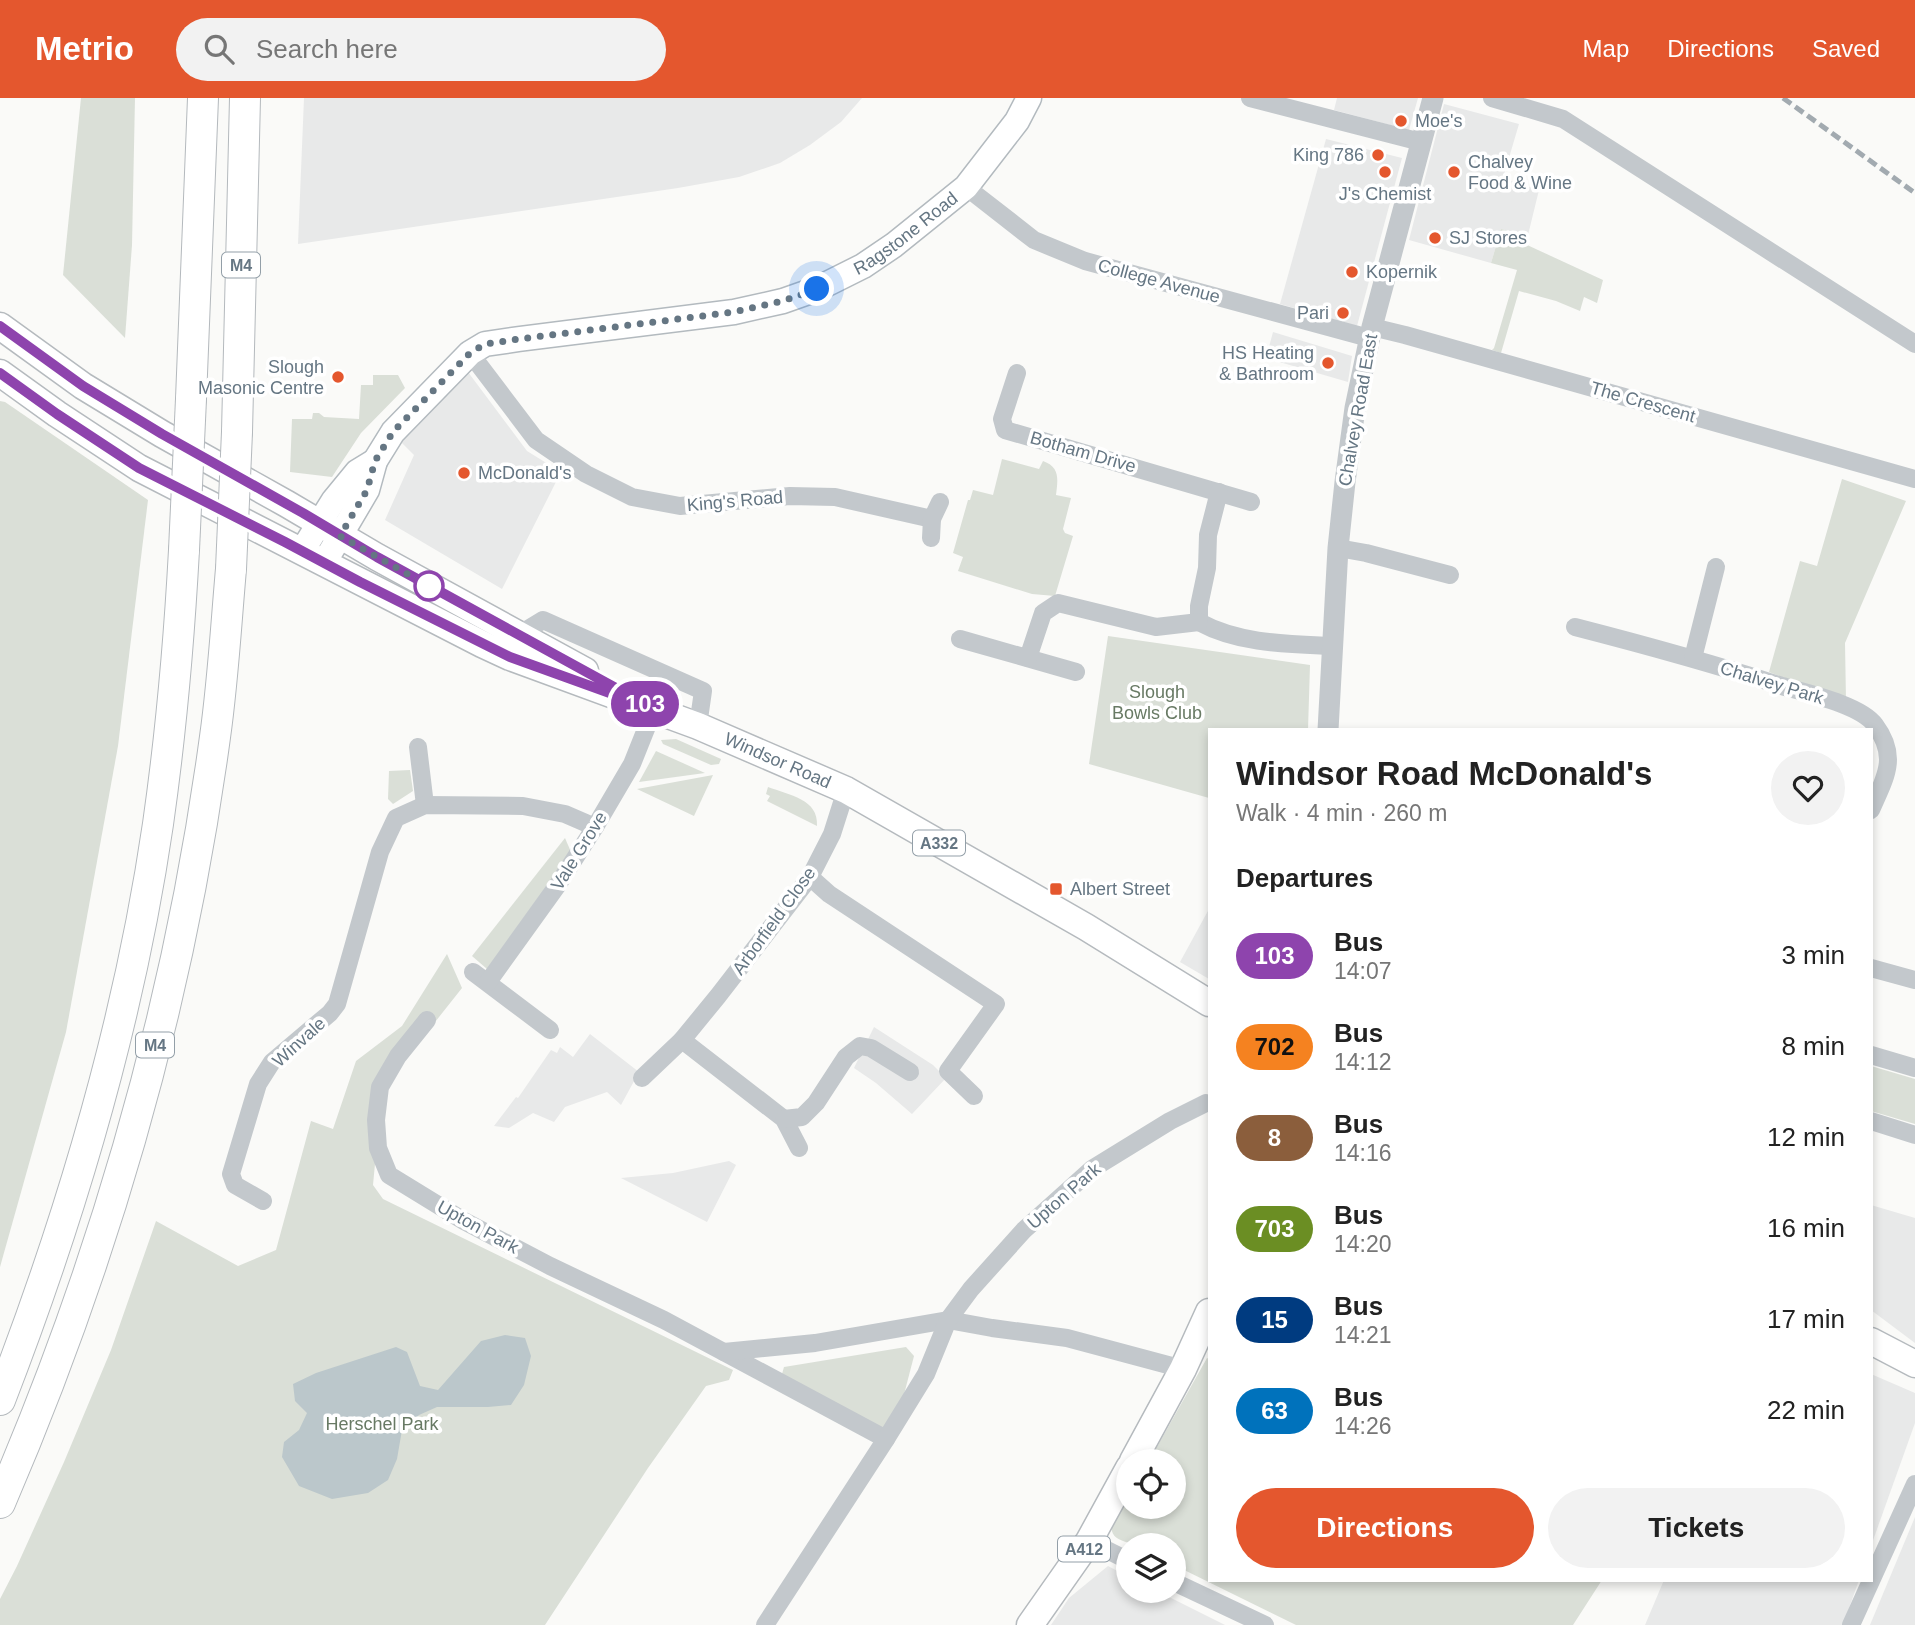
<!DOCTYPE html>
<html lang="en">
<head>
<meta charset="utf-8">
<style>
  body { margin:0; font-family:Helvetica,sans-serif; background:#f2f2f2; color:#222; height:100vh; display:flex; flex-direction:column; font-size:26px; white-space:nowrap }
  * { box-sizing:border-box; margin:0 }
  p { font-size:23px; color:#767676 }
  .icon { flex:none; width:38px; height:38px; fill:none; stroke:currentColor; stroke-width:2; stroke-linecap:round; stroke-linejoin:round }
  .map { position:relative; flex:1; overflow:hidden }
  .details { position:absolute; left:1208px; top:630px; width:665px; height:854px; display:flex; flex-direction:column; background:#fff; border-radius:0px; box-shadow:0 4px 10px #0003 }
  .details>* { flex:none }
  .badge { padding:0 14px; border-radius:23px; font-size:24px; line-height:46px }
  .fabs { position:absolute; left:1116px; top:1351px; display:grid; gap:14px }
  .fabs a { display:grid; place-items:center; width:70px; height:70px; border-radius:50%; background:#fff; box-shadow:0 4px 10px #0003; font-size:35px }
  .you { position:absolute; width:35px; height:35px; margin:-18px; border:5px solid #fff; border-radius:50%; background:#1a73e8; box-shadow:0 0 0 10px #1a73e833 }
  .map>.badge { position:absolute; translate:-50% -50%; box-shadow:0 0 0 4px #fff }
  h2 { padding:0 28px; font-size:26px; line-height:63px }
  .round { display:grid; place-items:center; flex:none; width:74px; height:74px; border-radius:37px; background:#f2f2f2 }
  .summary { display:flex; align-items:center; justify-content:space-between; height:119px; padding:0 28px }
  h1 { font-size:33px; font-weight:700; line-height:52px }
  .button { display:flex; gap:14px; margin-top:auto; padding:14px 28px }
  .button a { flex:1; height:80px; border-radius:42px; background:#e4572e; color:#fff; font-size:28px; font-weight:700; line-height:80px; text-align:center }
  .button a+a { background:#f2f2f2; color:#222 }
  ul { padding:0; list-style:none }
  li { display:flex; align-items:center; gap:21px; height:91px; padding:0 28px }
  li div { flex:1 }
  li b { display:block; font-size:26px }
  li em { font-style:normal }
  li .badge { min-width:77px; font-weight:700; text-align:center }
  header { display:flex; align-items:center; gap:42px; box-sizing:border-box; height:98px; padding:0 35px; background:#e4572e; color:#fff }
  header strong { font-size:33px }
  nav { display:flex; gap:38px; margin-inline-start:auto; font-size:24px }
  .search { width:490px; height:63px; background:#f2f2f2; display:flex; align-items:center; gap:18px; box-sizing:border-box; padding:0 24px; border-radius:38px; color:#767676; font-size:26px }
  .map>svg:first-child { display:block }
  .built { fill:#e8e9e9 }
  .green { fill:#dadfd7 }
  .water { fill:#bbc7cb }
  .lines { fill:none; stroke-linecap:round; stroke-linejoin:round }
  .secondary-casing { stroke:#b3babf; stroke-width:27 }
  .primary-casing { stroke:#b5babe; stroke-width:29 }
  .motorway-casing { stroke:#b4b9bd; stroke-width:32 }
  .minor { stroke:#c3c8cc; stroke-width:18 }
  .tertiary { stroke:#c3c8cc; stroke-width:21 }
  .secondary { stroke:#fff; stroke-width:24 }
  .primary { stroke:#fff; stroke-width:26 }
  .motorway { stroke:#fff; stroke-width:30 }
  .rail { stroke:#a2aab0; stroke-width:5; stroke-dasharray:10 5; stroke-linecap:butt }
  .motorway-bridge-casing { stroke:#b4b9bd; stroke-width:32; stroke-linecap:butt }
  .motorway-bridge { stroke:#fff; stroke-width:30 }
  .line-casing { stroke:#fff; stroke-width:16 }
  .line { stroke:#8e44ad; stroke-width:10 }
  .walk { stroke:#657683; stroke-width:7; stroke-dasharray:0 12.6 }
  .poi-dot { fill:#e4572e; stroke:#fff; stroke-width:2.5 }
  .stop-dot { fill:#fff; stroke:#8e44ad; stroke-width:3.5 }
  .labels { text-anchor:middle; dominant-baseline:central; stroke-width:7; stroke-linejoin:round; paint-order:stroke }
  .shield { fill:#fff; stroke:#939fa8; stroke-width:2 }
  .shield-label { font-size:16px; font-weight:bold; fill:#657683 }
  .poi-label { font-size:18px; fill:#657683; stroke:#fff; text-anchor:start }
  .street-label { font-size:18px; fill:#657683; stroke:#fff }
  .park-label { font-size:18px; fill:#687a64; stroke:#fff }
</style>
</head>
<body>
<header>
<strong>Metrio</strong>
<div class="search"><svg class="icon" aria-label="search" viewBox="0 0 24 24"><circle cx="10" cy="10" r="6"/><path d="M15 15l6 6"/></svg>Search here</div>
<nav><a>Map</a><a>Directions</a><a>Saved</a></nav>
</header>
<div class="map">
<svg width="1915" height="1527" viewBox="0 0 1915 1527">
  <rect width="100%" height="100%" fill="#fafaf8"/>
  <g class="built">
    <polygon points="304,0 862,0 841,24 810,47 780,65 739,79 678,90 298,146"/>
    <polygon points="1337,0 1418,0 1409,32 1334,12"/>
    <polygon points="1444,6 1519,26 1503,80 1539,92 1528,137 1501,131 1491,165 1409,142"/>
    <polygon points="1326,41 1402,60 1357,228 1280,206"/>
    <polygon points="1273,234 1352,258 1348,284 1266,260"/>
    <polygon points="465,270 527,353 561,374 502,491 385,422 414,357 401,344"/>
    <polygon points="1209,811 1209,881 1180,864"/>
    <polygon points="874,929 933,967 946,980 912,1016 876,985 854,970"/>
    <polygon points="590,936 639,974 621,1007 607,994 565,1009 554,1024 533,1015 509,1030 494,1028 516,999 518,1000 551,952 557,955 560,949 573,959"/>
    <polygon points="729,1063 736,1067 707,1124 621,1080 673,1075"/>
    <polygon points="1871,1107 1915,1120 1915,1245 1871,1212"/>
    <polygon points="1871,1276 1915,1295 1915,1325 1871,1448"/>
    <polygon points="1915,1419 1915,1527 1870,1527"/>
    <polygon points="1108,1468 1129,1479 1129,1493 1157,1493 1225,1527 1051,1527 1069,1500"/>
    <polygon points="1664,1482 1859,1482 1843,1527 1645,1527"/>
  </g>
  <g class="green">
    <polygon points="81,0 135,0 132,147 125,240 63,177"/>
    <polygon points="1501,131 1528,137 1525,146 1603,182 1597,205 1584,199 1580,213 1556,203 1519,193 1501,255 1492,252 1494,250 1517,172 1491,165"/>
    <polygon points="373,277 398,277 405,290 361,335 332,379 290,374 292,321 312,321 313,315 319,315 324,319 359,321 361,287 373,287"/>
    <polygon points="0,303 5,304 148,402 118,648 66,934 0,1169"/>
    <path d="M 1002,361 L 1039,371 L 1043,363 C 1060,369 1058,381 1056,397 L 1071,400 L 1063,431 L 1065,435 L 1073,438 L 1055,498 L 1032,496 L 958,473 L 963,459 L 953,455 L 968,402 L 970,402 L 973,392 L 993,397 Z"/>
    <polygon points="1842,381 1906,403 1845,545 1846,603 1769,574 1800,463 1817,468"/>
    <polygon points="1108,538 1310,567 1308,632 1209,632 1209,700 1089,666"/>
    <polygon points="676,641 721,661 719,666 711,667 663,646 661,642"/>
    <polygon points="656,653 705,675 639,684"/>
    <polygon points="410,672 413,693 393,706 388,701 389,673"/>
    <polygon points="713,677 694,718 637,691"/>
    <path d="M 768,689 C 789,697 819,701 817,728 L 767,703 L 770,698 L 766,696 Z"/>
    <polygon points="565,740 571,754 487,871 472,858"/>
    <polygon points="447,856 462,890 382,991 373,1087 383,1101 733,1272 729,1282 706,1288 648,1370 545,1527 0,1527 0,1501 17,1468 64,1364 111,1252 156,1123 238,1168 276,1152 311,1023 333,1031 356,963 402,928"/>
    <polygon points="1871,968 1915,981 1915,1026 1871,1013"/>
    <polygon points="906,1249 914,1258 895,1331 883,1331 782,1276 784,1269"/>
    <path d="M 1207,1260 L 1209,1261 L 1209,1482 L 1602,1482 L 1573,1527 L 1296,1527 L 1174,1467 L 1174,1447 C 1162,1447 1107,1451 1112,1428 C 1114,1420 1125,1406 1129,1399 L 1129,1409 L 1174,1409 L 1174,1363 L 1149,1363 Z"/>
  </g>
  <polygon class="water" points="505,1237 525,1240 531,1258 524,1287 511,1307 488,1309 437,1309 419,1317 402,1332 397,1361 388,1382 368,1395 332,1401 299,1388 282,1359 284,1344 299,1332 307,1315 295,1303 293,1286 316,1275 396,1249 407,1254 420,1288 438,1292 481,1243"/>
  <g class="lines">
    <defs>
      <g id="secondary">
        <polyline points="302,453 334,402 357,374 375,363"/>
        <path id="s1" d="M 324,465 L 367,392 L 375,363 L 393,334 L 470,255 L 485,246 L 519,241 L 734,214 L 783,203 L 817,191 L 863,168 L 894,147 L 966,89 L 1017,23 L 1029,0"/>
      </g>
      <g id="primary">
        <polyline points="0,228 83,288 162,336 287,406 377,459 585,573"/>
        <path id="s2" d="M 0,275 L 57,316 L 139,370 L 482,546 L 510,559 L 698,628 L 846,692 L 1086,829 L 1209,905"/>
        <polyline points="1871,1243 1915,1266"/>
        <polyline points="1133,1363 1183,1271 1209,1214"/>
        <polyline points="1030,1527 1089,1443 1129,1370"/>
      </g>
      <g id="motorway">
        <polyline points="191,301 203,0"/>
        <polyline points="237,334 245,0"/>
        <path d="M 0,1302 C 72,1116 129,924 158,726 C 171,635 179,544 184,452"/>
        <path d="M 0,1405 C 106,1159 179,905 215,639 C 223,583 226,527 231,471"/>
      </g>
    </defs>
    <use href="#secondary" class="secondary-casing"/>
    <use href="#primary" class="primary-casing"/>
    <use href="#motorway" class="motorway-casing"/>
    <g class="minor">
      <polyline points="1250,0 1421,44"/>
      <polyline points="1492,0 1563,21 1915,246"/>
      <polyline points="966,89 1034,142 1085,163 1369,240"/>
      <polyline points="1372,229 1405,237 1915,381"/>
      <polyline points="470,255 536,342 586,376 632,399 680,408 790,398 835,399 932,421"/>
      <polyline points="1017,275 1002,321 1005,332 1251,404"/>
      <path d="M 1219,394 L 1208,437 L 1207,470 L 1199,508 L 1199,524 C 1239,546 1288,546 1332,548"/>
      <polyline points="931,440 932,421 940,404"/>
      <polyline points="1338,450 1366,455 1450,477"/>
      <path d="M 1575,529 C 1645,547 1714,566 1782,588 C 1806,595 1861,607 1875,627 C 1899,659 1885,680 1871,712"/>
      <polyline points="520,536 543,522 703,593 698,628"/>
      <polyline points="960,541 1076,574"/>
      <polyline points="1028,560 1043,515 1058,505 1156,529 1199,524"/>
      <polyline points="1693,560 1716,469"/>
      <polyline points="418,649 425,707"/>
      <polyline points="810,779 829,796 996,906 948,973 974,998"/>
      <polyline points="1871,870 1915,882"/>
      <polyline points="473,874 550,932"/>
      <polyline points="488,884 557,788 595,729 632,666 654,611"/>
      <polyline points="427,922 398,958 380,989 376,1022 378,1050 389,1077 464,1123 550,1168 664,1222 886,1341"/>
      <polyline points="682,942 784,1021 799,1050"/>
      <polyline points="1871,957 1915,970"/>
      <polyline points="642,980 682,942 718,898 810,779 832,736 846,692"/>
      <polyline points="784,1021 802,1019 816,1005 846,959 860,948 871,950 910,974"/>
      <polyline points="1871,1023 1915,1037"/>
      <polyline points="263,1103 235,1087 231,1076 258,986 272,964 330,915 337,906 380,754 396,720 425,707 523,708 565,716 595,729"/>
      <polyline points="724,1254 815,1245 948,1222 992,1230 1067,1240 1183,1271"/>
      <polyline points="1089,1443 1129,1463"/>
      <polyline points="1174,1484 1265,1527"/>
      <polyline points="765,1527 886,1341 926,1276 948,1222 971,1191 1024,1132 1092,1071 1170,1023 1206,1005"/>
      <polyline points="1851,1527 1915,1386"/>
    </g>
    <polyline class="tertiary" points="1328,632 1338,450 1345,384 1355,310 1372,229 1433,0"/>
    <use href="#secondary" class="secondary"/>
    <use href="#primary" class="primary"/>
    <use href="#motorway" class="motorway"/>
    <polyline class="rail" points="1783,0 1915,95"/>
    <defs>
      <g id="motorway-bridge">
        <polyline points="184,452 191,301"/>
        <polyline points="231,471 237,334"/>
      </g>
    </defs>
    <use href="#motorway-bridge" class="motorway-bridge-casing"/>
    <use href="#motorway-bridge" class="motorway-bridge"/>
  </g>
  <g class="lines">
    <defs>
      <polyline id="line" points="0,228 83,288 162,336 303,415 377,459 654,611 510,559 360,484 285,444 139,370 57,316 0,275"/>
    </defs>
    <use href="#line" class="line-casing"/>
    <use href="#line" class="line"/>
    <polyline class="walk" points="429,488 340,438 367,392 375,363 393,334 470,255 485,246 519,241 734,214 783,203 817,191"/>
  </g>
  <g class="poi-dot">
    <circle cx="1401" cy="23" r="7"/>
    <circle cx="1378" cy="57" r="7"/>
    <circle cx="1385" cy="74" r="7"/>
    <circle cx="1454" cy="74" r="7"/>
    <circle cx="1435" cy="140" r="7"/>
    <circle cx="1352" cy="174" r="7"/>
    <circle cx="1343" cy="215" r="7"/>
    <circle cx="1328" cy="265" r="7"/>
    <circle cx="338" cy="279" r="7"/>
    <circle cx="464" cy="375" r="7"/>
    <rect x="1049" y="784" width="14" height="14" rx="3.5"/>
  </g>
  <circle class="stop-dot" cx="429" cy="488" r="14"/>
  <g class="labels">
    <g class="shield">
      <rect x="222" y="154.5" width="38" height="25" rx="5"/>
      <rect x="913" y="732.5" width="52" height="25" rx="5"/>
      <rect x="136" y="934.5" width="38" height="25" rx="5"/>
      <rect x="1058" y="1438.5" width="52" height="25" rx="5"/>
    </g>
    <g class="shield-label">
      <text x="241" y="167">M4</text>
      <text x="939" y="745">A332</text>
      <text x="155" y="947">M4</text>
      <text x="1084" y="1451">A412</text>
    </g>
    <g class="poi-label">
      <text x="1415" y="23">Moe's</text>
      <text x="1364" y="57" text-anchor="end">King 786</text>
      <text x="1468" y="64">Chalvey<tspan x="1468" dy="21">Food &amp; Wine</tspan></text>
      <text x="1385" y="96" text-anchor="middle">J's Chemist</text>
      <text x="1449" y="140">SJ Stores</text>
      <text x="1366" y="174">Kopernik</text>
      <text x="1329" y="215" text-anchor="end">Pari</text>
      <text x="1314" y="255" text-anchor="end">HS Heating<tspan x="1314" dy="21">&amp; Bathroom</tspan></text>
      <text x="324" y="269" text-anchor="end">Slough<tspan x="324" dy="21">Masonic Centre</tspan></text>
      <text x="478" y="375">McDonald's</text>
      <text x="1070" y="791">Albert Street</text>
    </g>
    <g class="street-label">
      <text stroke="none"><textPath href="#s1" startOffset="719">Ragstone Road</textPath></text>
      <text transform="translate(1159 183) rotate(15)">College Avenue</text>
      <text transform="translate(1643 304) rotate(16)">The Crescent</text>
      <text transform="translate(1358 312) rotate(-80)">Chalvey Road East</text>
      <text transform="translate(1083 354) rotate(16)">Botham Drive</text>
      <text transform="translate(735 403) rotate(-5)">King's Road</text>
      <text transform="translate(1772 585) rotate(17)">Chalvey Park</text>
      <text stroke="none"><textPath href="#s2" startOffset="872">Windsor Road</textPath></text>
      <text transform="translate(579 753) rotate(-58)">Vale Grove</text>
      <text transform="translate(774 823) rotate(-54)">Arborfield Close</text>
      <text transform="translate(299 944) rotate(-42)">Winvale</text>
      <text transform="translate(1064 1098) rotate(-41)">Upton Park</text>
      <text transform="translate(478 1129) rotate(29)">Upton Park</text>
    </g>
    <g class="park-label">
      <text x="1157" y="594">Slough<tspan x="1157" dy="21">Bowls Club</tspan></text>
      <text x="382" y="1326">Herschel Park</text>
    </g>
  </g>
</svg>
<div class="fabs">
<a><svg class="icon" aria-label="locate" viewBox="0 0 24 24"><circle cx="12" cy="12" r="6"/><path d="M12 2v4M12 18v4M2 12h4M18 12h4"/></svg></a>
<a><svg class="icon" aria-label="layers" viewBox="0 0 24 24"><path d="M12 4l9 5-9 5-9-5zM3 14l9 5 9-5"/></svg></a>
</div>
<div class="you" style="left:817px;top:191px"></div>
<b class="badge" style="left:645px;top:606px;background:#8e44ad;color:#fff">103</b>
<section class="details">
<div class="summary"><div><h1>Windsor Road McDonald's</h1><p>Walk · 4 min · 260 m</p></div><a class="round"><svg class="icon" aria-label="heart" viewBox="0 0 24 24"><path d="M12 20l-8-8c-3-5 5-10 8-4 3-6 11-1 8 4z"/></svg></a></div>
<h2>Departures</h2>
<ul>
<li><span class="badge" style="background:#8e44ad;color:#fff">103</span><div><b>Bus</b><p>14:07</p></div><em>3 min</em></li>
<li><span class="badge" style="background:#f58220;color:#111">702</span><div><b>Bus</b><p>14:12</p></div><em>8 min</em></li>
<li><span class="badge" style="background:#8b5e3c;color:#fff">8</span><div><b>Bus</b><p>14:16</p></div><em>12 min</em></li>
<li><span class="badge" style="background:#6b8e23;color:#fff">703</span><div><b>Bus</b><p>14:20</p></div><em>16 min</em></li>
<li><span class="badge" style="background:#003b80;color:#fff">15</span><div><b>Bus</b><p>14:21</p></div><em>17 min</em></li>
<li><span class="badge" style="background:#0072bc;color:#fff">63</span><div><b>Bus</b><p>14:26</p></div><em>22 min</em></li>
</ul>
<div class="button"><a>Directions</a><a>Tickets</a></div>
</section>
</div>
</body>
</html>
